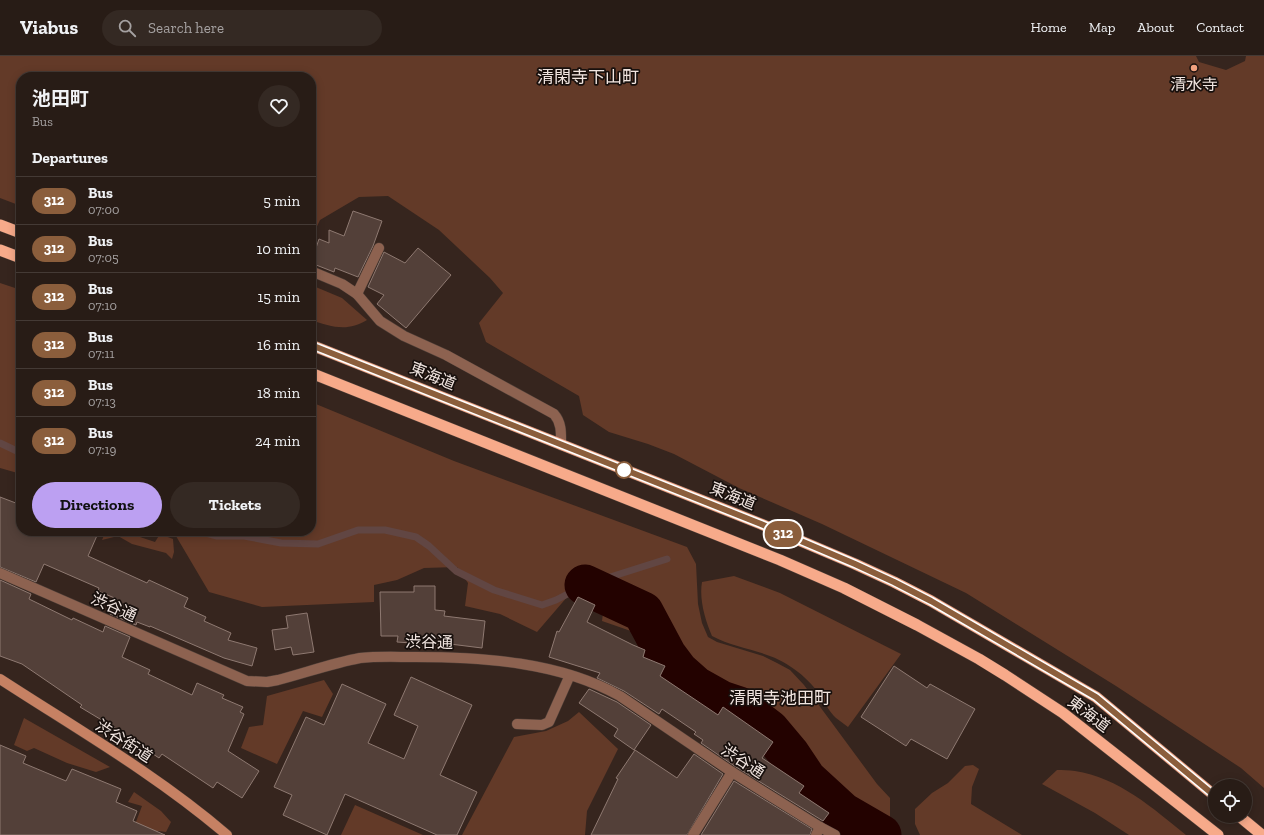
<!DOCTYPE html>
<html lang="en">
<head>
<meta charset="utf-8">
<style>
  body { margin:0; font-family:"Zilla Slab","Noto Sans JP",serif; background:#342923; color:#f1f3f6; height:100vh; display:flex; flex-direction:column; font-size:15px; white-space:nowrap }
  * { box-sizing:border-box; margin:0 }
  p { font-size:13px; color:#a5a1a1 }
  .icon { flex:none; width:22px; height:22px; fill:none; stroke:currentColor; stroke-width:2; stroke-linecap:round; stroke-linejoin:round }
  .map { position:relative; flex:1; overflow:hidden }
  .panel { position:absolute; left:16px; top:16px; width:300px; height:464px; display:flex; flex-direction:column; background:#281c16; border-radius:16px; box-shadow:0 2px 10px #0003,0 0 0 1px #443a35 }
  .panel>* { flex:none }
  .badge { padding:0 8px; border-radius:13px; font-size:14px; line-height:26px }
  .buttons { position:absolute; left:1208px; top:723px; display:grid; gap:8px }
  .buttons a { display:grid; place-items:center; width:44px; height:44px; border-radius:50%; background:#281c16; box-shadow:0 2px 10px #0003,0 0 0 1px #443a35; font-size:20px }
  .map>.badge { position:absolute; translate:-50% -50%; box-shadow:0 0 0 2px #fff }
  h2 { padding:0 16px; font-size:15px; line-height:36px }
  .round { display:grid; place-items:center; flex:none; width:42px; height:42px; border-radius:21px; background:#342923 }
  .summary { display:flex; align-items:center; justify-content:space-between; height:68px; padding:0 16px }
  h1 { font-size:19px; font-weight:700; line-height:30px }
  .primary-button { display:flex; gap:8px; margin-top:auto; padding:8px 16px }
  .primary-button a { flex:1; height:46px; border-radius:24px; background:#bca0f2; color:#111; font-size:16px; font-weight:700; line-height:46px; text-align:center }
  .primary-button a+a { background:#342923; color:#f1f3f6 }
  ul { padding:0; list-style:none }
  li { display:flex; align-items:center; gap:12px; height:48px; padding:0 16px; border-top:1px solid #443a35 }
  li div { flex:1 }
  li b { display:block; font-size:15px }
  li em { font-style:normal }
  li .badge { min-width:44px; font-weight:700; text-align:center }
  header { display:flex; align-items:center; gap:24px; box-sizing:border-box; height:56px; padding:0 20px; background:#281c16; border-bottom:1px solid #443a35 }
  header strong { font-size:19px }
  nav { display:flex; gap:22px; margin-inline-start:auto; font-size:14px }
  .search { width:280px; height:36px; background:#342923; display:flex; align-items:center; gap:10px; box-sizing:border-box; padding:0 14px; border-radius:22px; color:#a5a1a1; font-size:15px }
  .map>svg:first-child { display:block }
  .green { fill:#633a28 }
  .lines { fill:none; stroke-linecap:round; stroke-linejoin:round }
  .stream { stroke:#614643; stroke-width:7 }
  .river { stroke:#230200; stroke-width:41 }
  .building { fill:#534039; stroke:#8e7971 }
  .service-casing { stroke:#504039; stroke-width:11 }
  .minor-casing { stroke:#504039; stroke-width:11 }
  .secondary-casing { stroke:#504039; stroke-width:11 }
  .trunk-casing { stroke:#504039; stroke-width:12 }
  .service { stroke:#8d6250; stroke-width:10 }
  .minor { stroke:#8d6250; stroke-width:10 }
  .secondary { stroke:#c68163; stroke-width:10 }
  .trunk { stroke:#f7aa8a; stroke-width:11 }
  .line-casing { stroke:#fff; stroke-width:9 }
  .line { stroke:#8b5e3c; stroke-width:6 }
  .poi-dot { fill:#f2a17e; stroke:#18100d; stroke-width:1.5 }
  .stop-dot { fill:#fff; stroke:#8b5e3c; stroke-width:2 }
  .labels { text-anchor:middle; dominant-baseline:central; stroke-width:3.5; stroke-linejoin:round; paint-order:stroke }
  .poi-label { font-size:16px; fill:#f1e5e0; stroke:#18100d }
  .street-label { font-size:16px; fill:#f1e5e0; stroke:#18100d }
  .neighbourhood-label { font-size:17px; fill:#f1e5e0; stroke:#18100d }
</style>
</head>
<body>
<header>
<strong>Viabus</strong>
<div class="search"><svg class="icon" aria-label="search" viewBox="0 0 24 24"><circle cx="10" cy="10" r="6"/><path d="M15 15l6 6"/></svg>Search here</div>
<nav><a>Home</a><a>Map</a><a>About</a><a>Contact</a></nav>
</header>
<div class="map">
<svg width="1264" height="779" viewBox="0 0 1264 779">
  <rect width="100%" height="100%" fill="#36251e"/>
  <g class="green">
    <polygon points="0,0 1196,0 1199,6 1226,14 1245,5 1246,0 1264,0 1264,732 1241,712 1116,630 966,537 822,468 739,432 674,398 648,388 609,376 583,359 579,340 486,286 479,267 503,237 490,222 439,174 388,140 359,141 320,164 311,183 311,21 21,21 21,150 0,142"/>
    <polygon points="0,227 21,234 21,418 0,412"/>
    <path d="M 311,229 L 342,242 L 367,264 C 348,276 331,271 311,264 Z"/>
    <polygon points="311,346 454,405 687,491 696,508 698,548 702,567 708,581 717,586 763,600 777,607 790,614 804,629 877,728 890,742 890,765 883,777 848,753 802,716 780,680 746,651 706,629 676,601 651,582 602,565 605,541 574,533 537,576 500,558 465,550 468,527 457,511 424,512 397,524 374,529 374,546 262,551 209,536 173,475 311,475"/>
    <polygon points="106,475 133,475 134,479 155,486 160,478 173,483 174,496 172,503 166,497 132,488 118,480 102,484"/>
    <path d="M 734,520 L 780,537 L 901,598 L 848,671 C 844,668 840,665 836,662 C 829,656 825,646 820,639 C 813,629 804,620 794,613 C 770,594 738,594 712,580 C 705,564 699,543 702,526 Z"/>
    <polygon points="324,624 333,638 322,661 303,655 277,708 241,692 249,671 263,669 267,640"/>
    <polygon points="579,656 618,693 587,755 585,779 462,779 514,681 546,675 568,665"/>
    <polygon points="24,662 110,711 96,716 67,707 34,692 27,695 14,689"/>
    <polygon points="973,709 979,713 972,731 971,748 1022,779 920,779 915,768 915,753 932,737 948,727 965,710"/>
    <path d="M 1057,714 C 1063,714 1069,714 1075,715 C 1118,721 1154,753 1186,779 L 1129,779 L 1095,757 L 1042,728 Z"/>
    <polygon points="134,736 161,755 171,766 166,776 158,775 156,779 131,779 142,750 128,746"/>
    <polygon points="355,749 423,779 341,779"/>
  </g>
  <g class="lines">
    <g class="stream">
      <polyline points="0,387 21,397"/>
      <polyline points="198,475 216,480 244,480 281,487 318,488 358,474 385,474 416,481 429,490 456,515 494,534 542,549 556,544 585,529 667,503"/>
    </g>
    <polyline class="river" points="585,529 643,556 666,599 678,615 696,631 721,645 739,651 769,674 790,699 806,723 843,757 881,779"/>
  </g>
  <g class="building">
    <polygon points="353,155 382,165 373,190 358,221 335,212 334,216 311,207 319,183 329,187 329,174 344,180"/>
    <polygon points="418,192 451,219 406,272 377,248 384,239 368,231 384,196 405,207"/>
    <polygon points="0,441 21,449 21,475 99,475 88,500 147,527 149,524 188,542 184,551 206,561 204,565 231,577 228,584 257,592 252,610 224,602 150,570 150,571 137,566 136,569 110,558 117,543 98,535 99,532 44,508 36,526 0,511"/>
    <polygon points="0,524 31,538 29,543 72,564 73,562 103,576 105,570 130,581 122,601 150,614 148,618 192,639 197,627 224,639 222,642 243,651 240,656 244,658 228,695 259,715 242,742 217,726 213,732 162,698 159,702 110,669 80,651 82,649 22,608 0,600"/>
    <polygon points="414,530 435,530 435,554 445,555 444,560 485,565 482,592 442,587 442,589 397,586 398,580 381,580 380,536 414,536"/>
    <polygon points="578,541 595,549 587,566 633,589 645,594 643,601 665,610 660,620 718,659 723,651 773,686 762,702 804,730 799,737 829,757 823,765 736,711 701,687 703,684 694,678 696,676 662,653 659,658 624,635 597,622 600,617 549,601 557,575 559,576"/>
    <polygon points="307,557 314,596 293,599 291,591 275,594 272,574 288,572 286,560"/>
    <polygon points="894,610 927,632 930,628 975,653 947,703 911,683 906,690 861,661"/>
    <polygon points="411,621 472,649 440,719 477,736 457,779 437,779 345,738 327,779 283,759 292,739 274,731 306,661 324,669 342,628 386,648 368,687 404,703 418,670 394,659"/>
    <polygon points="589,633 617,646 651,669 634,694 614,680 618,673 579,647"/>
    <polygon points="0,689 26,700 23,707 66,725 72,713 121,733 116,746 137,755 133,765 165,779 0,779"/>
    <polygon points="635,694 677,722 694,698 723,718 687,779 591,779 618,723 616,722"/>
    <polygon points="734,725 812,773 810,779 701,779"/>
  </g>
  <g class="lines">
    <defs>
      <g id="service">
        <path d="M 379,192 L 357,238 L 380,265 L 404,280 L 446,299 L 554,358 C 562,367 561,378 561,389"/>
        <polyline points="311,215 342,228 357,238"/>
        <polyline points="517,668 542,669 549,666 570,619"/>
        <polyline points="693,779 732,716"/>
        <polyline points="816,779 820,771"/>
      </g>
      <path id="minor" d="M 0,517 L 247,625 L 267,626 L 278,624 C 305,617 333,607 360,602 C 378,600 397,601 415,601 C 483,601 560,606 620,640 L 732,716 L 820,771 L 835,779"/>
      <path id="secondary" d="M 0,623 C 77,673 157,719 227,779"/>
      <g id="trunk">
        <polyline points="0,169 21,177"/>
        <polyline points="0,194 21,202"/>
        <polyline points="311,289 761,468 855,508 894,526 931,545 1096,641 1215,740"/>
        <polyline points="311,317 780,504 844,532 917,569 979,603 1005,619 1063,657 1218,779"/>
        <polyline points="1239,760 1262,779"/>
      </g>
    </defs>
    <use href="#service" class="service-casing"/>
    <use href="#minor" class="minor-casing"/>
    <use href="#secondary" class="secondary-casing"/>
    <use href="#trunk" class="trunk-casing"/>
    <use href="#service" class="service"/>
    <use href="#minor" class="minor"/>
    <use href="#secondary" class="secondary"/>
    <use href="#trunk" class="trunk"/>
  </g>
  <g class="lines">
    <defs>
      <polyline id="line" points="311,289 761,468 855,508 894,526 931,545 1096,641 1215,740"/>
    </defs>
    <use href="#line" class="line-casing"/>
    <use href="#line" class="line"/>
  </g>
  <circle class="poi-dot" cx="1194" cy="12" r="4"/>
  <circle class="stop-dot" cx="624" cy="414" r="8"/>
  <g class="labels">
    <g class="poi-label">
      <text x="1194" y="28">清水寺</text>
    </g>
    <g class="street-label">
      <text transform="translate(433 320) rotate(22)">東海道</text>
      <text transform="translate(733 440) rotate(22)">東海道</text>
      <text transform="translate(114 551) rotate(24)">渋谷通</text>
      <text transform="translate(429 586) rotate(1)">渋谷通</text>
      <text transform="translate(1089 658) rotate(37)">東海道</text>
      <text transform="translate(124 685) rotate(33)">渋谷街道</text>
      <text transform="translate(743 705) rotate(33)">渋谷通</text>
    </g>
    <g class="neighbourhood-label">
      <text x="588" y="21">清閑寺下山町</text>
      <text x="780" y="642">清閑寺池田町</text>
    </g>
  </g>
</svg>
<div class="buttons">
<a><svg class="icon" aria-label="locate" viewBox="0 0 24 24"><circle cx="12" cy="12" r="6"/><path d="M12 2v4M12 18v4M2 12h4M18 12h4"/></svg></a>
</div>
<b class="badge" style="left:783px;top:478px;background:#8b5e3c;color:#fff">312</b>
<section class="panel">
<div class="summary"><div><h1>池田町</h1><p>Bus</p></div><a class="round"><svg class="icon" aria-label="heart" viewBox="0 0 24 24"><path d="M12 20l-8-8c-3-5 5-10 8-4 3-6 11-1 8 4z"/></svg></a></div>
<h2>Departures</h2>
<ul>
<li><span class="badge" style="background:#8b5e3c;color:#fff">312</span><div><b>Bus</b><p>07:00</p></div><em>5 min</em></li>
<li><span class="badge" style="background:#8b5e3c;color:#fff">312</span><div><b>Bus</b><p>07:05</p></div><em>10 min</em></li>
<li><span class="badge" style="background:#8b5e3c;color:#fff">312</span><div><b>Bus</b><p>07:10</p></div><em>15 min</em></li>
<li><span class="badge" style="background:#8b5e3c;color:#fff">312</span><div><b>Bus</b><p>07:11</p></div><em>16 min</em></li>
<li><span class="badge" style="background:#8b5e3c;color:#fff">312</span><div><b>Bus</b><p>07:13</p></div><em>18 min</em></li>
<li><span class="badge" style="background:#8b5e3c;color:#fff">312</span><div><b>Bus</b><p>07:19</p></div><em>24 min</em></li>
</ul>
<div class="primary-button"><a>Directions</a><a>Tickets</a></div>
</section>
</div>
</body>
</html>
